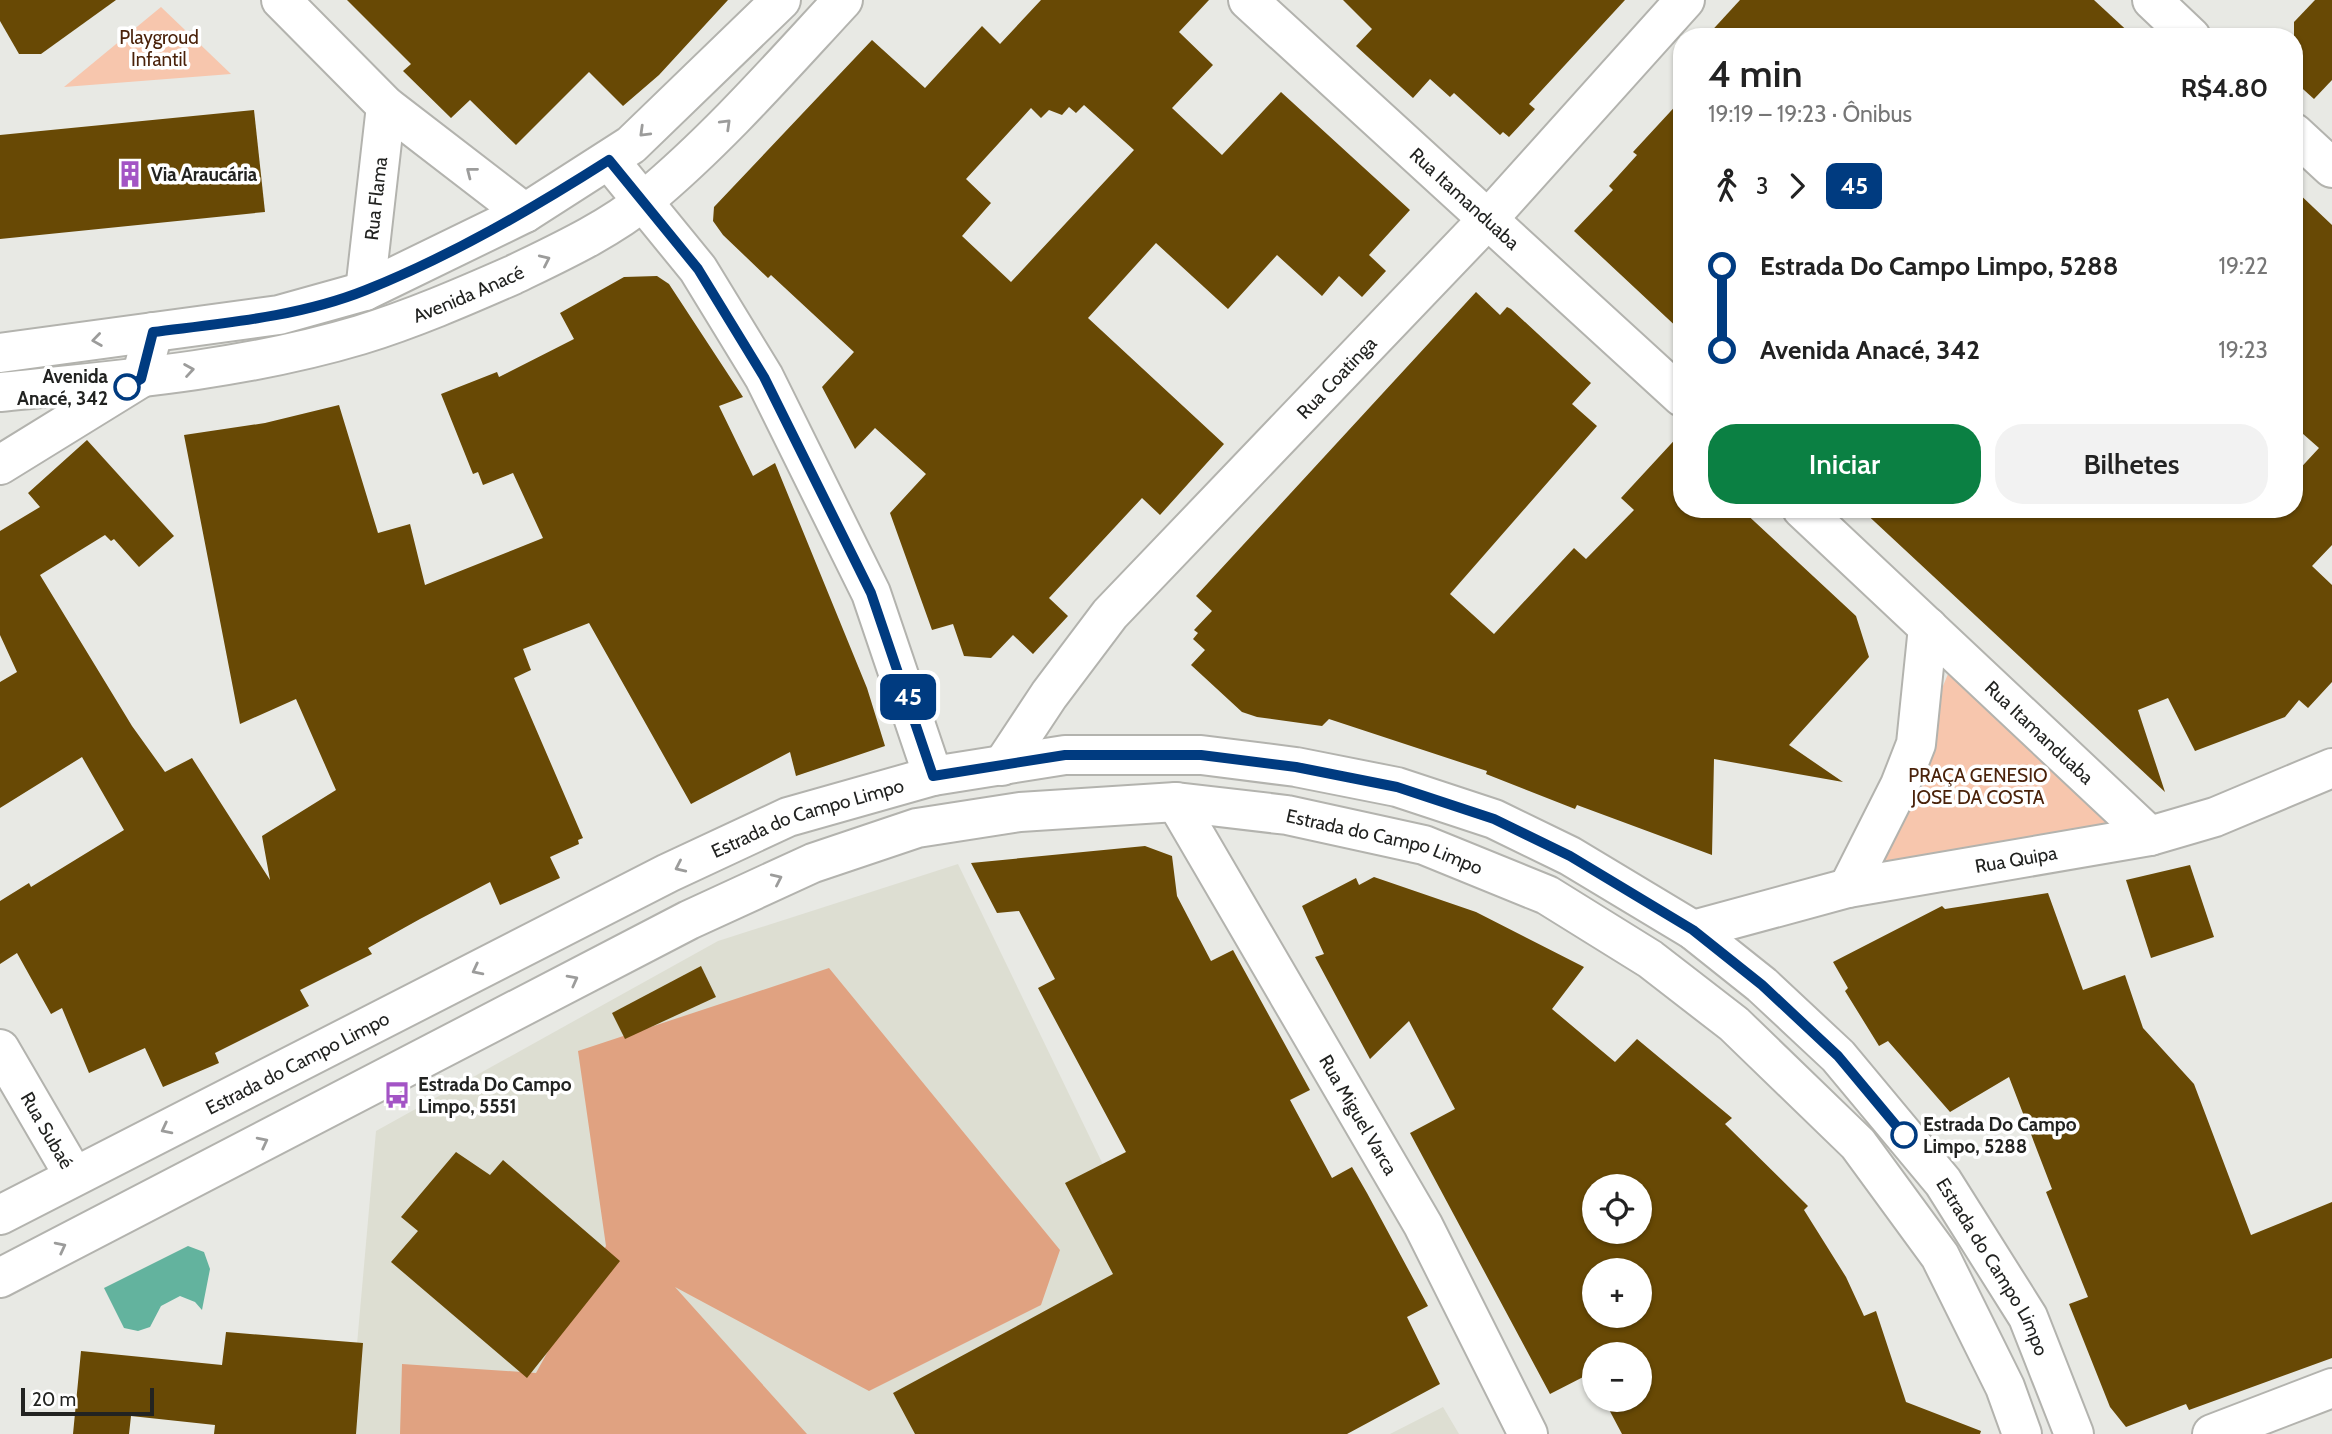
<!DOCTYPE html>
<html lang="pt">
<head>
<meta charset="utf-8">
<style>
  body { margin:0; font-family:Cabin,sans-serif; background:#f2f2f2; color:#222; height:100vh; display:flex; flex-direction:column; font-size:26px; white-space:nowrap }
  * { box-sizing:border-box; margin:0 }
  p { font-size:23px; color:#767676 }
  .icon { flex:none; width:38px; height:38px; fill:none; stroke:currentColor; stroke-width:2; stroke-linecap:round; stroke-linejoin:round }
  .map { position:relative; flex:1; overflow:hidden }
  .side { position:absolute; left:1673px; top:28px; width:630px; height:490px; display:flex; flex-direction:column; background:#fff; border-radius:28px; box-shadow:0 2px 5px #0004 }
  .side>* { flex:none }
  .badge { padding:0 14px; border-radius:10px; font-size:24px; line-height:46px }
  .controls { position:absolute; left:1582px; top:1174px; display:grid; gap:14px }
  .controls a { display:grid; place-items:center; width:70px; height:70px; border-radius:50%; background:#fff; box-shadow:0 2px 5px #0004; font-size:35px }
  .scale { position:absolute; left:21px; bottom:18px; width:133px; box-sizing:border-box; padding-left:7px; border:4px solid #222321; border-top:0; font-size:19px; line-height:24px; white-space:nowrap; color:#222321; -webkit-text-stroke:5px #fff; paint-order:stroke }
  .map>.badge { position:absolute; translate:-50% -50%; box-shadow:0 0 0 4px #fff }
  .legs { display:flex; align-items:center; gap:10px; height:77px; padding:0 35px; font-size:23px }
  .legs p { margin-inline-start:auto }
  .summary { display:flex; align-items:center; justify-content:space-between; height:119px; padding:0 35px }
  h1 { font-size:38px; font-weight:600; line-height:52px }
  .action { display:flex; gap:14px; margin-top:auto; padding:14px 35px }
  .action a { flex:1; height:80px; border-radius:28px; background:#0b8043; color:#fff; font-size:28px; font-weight:600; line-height:80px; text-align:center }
  .action a+a { background:#f2f2f2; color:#222 }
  ul { padding:0 35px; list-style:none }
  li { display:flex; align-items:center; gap:24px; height:84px; font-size:26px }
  li i { display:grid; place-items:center; width:10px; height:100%; margin:0 9px; background:currentColor }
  li i::after { content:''; width:18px; height:18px; margin:-9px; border:5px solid; border-radius:50%; background:#fff }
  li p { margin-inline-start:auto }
  li:first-child i { background:linear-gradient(#0000 50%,currentColor 0) }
  li:last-child i { background:linear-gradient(currentColor 50%,#0000 0) }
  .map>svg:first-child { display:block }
  .built { fill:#ddded2 }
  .green { fill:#f7c6ad }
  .forest { fill:#e0a281 }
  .water { fill:#63b39e }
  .building { fill:#684905; fill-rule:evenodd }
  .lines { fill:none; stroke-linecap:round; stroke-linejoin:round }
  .minor-casing { stroke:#b3b3ae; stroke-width:42 }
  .tertiary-casing { stroke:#b3b3ae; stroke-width:42 }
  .primary-casing { stroke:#b3b3ae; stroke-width:42 }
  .minor { stroke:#fff; stroke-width:38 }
  .tertiary { stroke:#fff; stroke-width:38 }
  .primary { stroke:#fff; stroke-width:38 }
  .oneway { stroke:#9c9c9b }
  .line-1-casing { stroke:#fff; stroke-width:16 }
  .line-1 { stroke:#003b80; stroke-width:10 }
  .stop-1-dot { fill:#fff; stroke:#003b80; stroke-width:3.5 }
  .labels { text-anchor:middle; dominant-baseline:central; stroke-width:7; stroke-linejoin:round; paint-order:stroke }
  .park-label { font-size:19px; fill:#4a220a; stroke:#fff }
  .poi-label { font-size:19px; font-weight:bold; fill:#222321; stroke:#fff; text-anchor:start }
  .street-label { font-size:19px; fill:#222321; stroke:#fff }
  .stop-label { font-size:19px; font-weight:bold; fill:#222321; stroke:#fff; text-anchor:end }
</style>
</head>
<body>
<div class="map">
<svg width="2332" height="1434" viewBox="0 0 2332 1434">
  <rect width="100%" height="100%" fill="#e8e9e4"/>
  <g class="built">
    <polygon points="958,864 1233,1434 349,1434 376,1131 718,941"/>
    <polygon points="1443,1407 1459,1434 1390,1434"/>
  </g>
  <g class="green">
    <polygon points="161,7 231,74 64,87"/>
    <polygon points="1953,662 2133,834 1863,878"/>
  </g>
  <polygon class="forest" points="829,968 1060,1250 1041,1305 869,1391 675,1287 807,1434 400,1434 402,1364 536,1373 606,1246 578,1051"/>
  <polygon class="water" points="188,1246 204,1252 210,1269 202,1310 195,1302 180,1296 161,1306 150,1327 138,1331 124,1328 104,1288"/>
  <g class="building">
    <polygon points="0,0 116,0 41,54 19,54 0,21"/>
    <polygon points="347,0 728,0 659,75 623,106 589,72 516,145 470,100 451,118 403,71 411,64"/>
    <path d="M 1041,0 L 1209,0 L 1179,32 L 1213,65 L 1172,108 L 1222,155 L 1281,92 L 1410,210 L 1369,255 L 1386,271 L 1362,297 L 1339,276 L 1322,296 L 1277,255 L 1228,309 L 1156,243 L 1088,318 L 1224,444 L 1160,515 L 1142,498 L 1049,598 L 1068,616 L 1033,654 L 1013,635 L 991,658 L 964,656 L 953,624 L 932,630 L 890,513 L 926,474 L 875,428 L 855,449 L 822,387 L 854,352 L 771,275 L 768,278 L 723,235 L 713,221 L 714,207 L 872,40 L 925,88 L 982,26 L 1000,44 ZM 1084,105 L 1134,150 L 1011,282 L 962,236 L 991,203 L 966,179 L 1031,108 L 1041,118 L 1049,110 L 1062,115 L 1069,107 L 1076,113 Z"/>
    <polygon points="1343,0 1625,0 1529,104 1535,109 1509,137 1503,132 1500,135 1454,93 1450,97 1430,79 1413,98 1356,46 1372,29"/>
    <polygon points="1740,0 2094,0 2134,37 1706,37"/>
    <polygon points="2315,0 2332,0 2332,80 2314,99 2294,81 2294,22"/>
    <polygon points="1682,99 1682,332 1574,231 1613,190 1609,186 1637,155 1633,152"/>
    <polygon points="254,110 265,212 0,239 0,135"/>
    <polygon points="2294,189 2332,225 2332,545 2312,566 2332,585 2332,682 2308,708 2299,700 2285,717 2195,751 2168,698 2138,710 2165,792 1861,509 2294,509 2294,475 2319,448 2294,426"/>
    <polygon points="657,276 669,284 743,397 719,406 753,476 775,463 867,688 885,746 796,776 790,752 691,804 589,623 523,649 531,670 514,678 583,838 578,840 579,844 550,857 560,878 500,905 490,882 420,919 368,948 372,954 300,990 309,1006 215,1053 219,1063 163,1087 145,1048 89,1073 62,1008 51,1014 17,953 0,964 0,901 29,883 31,887 124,830 82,757 0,808 0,682 17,672 0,635 0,531 40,507 28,493 87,440 174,536 139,567 114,539 111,541 105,535 40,575 132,726 165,772 192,758 270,880 262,836 336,790 296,699 240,724 184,435 265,423 339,405 378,533 410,524 425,585 543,538 513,473 483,485 478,472 473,474 441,394 497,372 499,377 574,339 560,313 624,277"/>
    <polygon points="1476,292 1500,315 1507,307 1511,309 1591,383 1572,404 1597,426 1450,594 1494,634 1574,548 1586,559 1634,510 1621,498 1682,432 1682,509 1741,509 1856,616 1869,657 1789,745 1843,782 1714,759 1712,855 1577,805 1575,809 1486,774 1487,771 1329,719 1322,726 1257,717 1242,712 1191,665 1205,650 1193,639 1198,633 1194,630 1212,611 1196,596"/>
    <polygon points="1145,846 1172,856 1177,896 1211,961 1233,950 1310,1090 1290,1100 1332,1178 1352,1167 1367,1193 1428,1306 1407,1317 1440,1384 1347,1434 915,1434 893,1393 1113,1274 1065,1183 1126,1152 1038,988 1055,979 1019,911 997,913 971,863"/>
    <polygon points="2190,865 2214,937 2151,958 2126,880"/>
    <path d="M 1374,877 L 1476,912 L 1584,967 L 1552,1009 L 1615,1062 L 1637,1039 L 1732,1118 L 1725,1124 L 1808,1206 L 1804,1210 L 1846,1277 L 1864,1316 L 1876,1311 L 1906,1402 L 1981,1431 L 1980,1434 L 1622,1434 L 1604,1400 L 1640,1400 L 1640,1354 L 1594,1354 L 1594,1383 L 1589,1374 L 1550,1394 L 1410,1133 L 1455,1109 L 1409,1021 L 1370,1059 L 1315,957 L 1324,954 L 1302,906 L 1356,878 L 1359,885 ZM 1594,1186 L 1640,1186 L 1640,1232 L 1594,1232 ZM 1594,1270 L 1640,1270 L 1640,1316 L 1594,1316 Z"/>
    <polygon points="2048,893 2083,990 2125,975 2143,1028 2194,1084 2251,1235 2332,1202 2332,1358 2189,1410 2186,1404 2126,1427 2110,1407 2069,1304 2088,1297 2046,1192 2052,1189 2009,1077 1950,1112 1888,1041 1879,1046 1845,991 1848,988 1833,962 1942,906 1945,909"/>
    <polygon points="701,966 716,997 625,1039 612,1013"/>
    <polygon points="456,1152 490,1175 503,1160 620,1261 527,1378 391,1262 418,1231 401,1217"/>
    <polygon points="226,1332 363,1343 356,1434 214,1434 215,1425 131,1416 129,1434 73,1434 81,1351 222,1365"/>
  </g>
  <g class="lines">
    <defs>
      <g id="minor">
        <polyline points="281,0 386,106 525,213"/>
        <path id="s1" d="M 1248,0 L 1682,397"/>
        <polyline points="2152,0 2191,37"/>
        <polyline points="2294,133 2332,168"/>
        <polyline points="609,160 698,269 764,377 871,593 933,776"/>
        <path id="s2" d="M 365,291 L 386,106"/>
        <polyline points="0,465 141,378 153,332"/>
        <path id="s3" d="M 1802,509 L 2150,836"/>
        <path id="s4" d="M 1002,766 L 1049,695 L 1110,614 L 1489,218 L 1685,0"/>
        <path id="s5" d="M 1176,802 L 1423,1225 L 1528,1434"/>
        <polyline points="1848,888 1900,785 1916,744 1928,627"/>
        <path id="s6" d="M 0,1049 L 74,1176"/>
        <polyline points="2212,1434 2332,1388"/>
      </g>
      <g id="tertiary">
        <polyline points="0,353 279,315 365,291 525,213 631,145 781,0"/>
        <path id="s7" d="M 0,392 C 121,380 243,370 360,335 C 412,319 463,297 513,275 C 556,254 609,230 646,199 C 718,139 780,68 843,0"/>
        <path id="s8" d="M 1693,930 L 1848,888 L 2150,836 L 2215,817 L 2332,768"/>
      </g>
      <g id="primary">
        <path id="s9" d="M 0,1215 L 668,873 L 788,817 L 933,776 L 1065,755 L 1201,755 L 1296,767 L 1397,787 L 1494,819 L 1570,856 L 1693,930 L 1762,985 L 1838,1056 L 1943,1182 L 2028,1317 L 2074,1434"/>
        <path id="s10" d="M 0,1278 L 689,920 L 813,863 L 917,828 L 1020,812 L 1176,802 L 1287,815 L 1424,845 L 1547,895 L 1650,959 L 1734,1024 L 1858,1144 L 1940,1256 L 2005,1387 L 2022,1434"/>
      </g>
    </defs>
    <use href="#minor" class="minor-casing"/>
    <use href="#tertiary" class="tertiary-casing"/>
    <use href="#primary" class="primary-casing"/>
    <use href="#minor" class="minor"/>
    <use href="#tertiary" class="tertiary"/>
    <use href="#primary" class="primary"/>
  </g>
  <defs><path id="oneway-chevron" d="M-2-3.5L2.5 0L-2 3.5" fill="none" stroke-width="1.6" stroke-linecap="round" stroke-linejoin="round" transform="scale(1.75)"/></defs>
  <g class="oneway">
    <use href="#oneway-chevron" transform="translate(726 124) rotate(-44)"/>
    <use href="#oneway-chevron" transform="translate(644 132) rotate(136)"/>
    <use href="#oneway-chevron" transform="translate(471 172) rotate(-142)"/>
    <use href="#oneway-chevron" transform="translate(545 260) rotate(-25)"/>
    <use href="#oneway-chevron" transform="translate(97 340) rotate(172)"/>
    <use href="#oneway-chevron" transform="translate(189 370) rotate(-9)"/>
    <use href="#oneway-chevron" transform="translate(680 867) rotate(155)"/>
    <use href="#oneway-chevron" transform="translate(777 879) rotate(-25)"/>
    <use href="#oneway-chevron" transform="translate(477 970) rotate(153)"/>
    <use href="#oneway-chevron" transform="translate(573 980) rotate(-28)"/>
    <use href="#oneway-chevron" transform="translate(166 1129) rotate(153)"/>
    <use href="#oneway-chevron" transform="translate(263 1142) rotate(-27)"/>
    <use href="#oneway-chevron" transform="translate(61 1247) rotate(-27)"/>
  </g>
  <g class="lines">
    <defs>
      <path id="line-1" d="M 127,387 L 141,379 L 153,332 C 224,323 299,317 366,290 C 451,256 532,209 609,160 L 698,269 L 764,377 L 871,593 L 933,776 L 1065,755 L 1201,755 L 1296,767 L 1397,787 L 1494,819 L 1570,856 L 1693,930 L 1762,985 L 1838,1056 L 1904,1135"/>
    </defs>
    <use href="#line-1" class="line-1-casing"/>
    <use href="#line-1" class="line-1"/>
  </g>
  <defs>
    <symbol id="building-bare" viewBox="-9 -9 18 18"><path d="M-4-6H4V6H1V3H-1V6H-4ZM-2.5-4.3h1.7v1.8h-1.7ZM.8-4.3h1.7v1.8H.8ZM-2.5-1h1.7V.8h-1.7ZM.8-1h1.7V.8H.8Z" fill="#a354c5" stroke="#fff" stroke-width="2.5" paint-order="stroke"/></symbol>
    <symbol id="bus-bare" viewBox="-9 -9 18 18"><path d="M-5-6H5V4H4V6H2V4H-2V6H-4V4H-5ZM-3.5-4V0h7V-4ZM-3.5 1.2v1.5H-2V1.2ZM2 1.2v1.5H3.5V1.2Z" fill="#a354c5" stroke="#fff" stroke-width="2.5" paint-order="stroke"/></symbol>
  </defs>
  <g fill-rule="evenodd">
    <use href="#building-bare" x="111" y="155" width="38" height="38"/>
    <use href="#bus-bare" x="378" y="1076" width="38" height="38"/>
  </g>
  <g class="stop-1-dot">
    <circle cx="127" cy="387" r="12"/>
    <circle cx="1904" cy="1135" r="12"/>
  </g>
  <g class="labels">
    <g class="park-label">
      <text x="159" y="37">Playgroud<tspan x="159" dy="22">Infantil</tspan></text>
      <text x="1978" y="775">PRAÇA GENESIO<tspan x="1978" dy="22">JOSE DA COSTA</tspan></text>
    </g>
    <g class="poi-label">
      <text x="151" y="174">Via Araucária</text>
      <text x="418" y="1084">Estrada Do Campo<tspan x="418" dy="22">Limpo, 5551</tspan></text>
    </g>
    <g class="street-label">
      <text stroke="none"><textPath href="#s2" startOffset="93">Rua Flama</textPath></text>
      <text stroke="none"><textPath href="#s1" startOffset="294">Rua Itamanduaba</textPath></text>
      <text stroke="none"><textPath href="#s7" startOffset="481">Avenida Anacé</textPath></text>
      <text stroke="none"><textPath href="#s4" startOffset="514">Rua Coatinga</textPath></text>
      <text stroke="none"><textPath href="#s3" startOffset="326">Rua Itamanduaba</textPath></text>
      <text stroke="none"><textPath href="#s9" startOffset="901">Estrada do Campo Limpo</textPath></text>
      <text stroke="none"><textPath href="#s10" startOffset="1496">Estrada do Campo Limpo</textPath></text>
      <text stroke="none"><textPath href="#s8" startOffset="331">Rua Quipa</textPath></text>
      <text stroke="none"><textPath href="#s9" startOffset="334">Estrada do Campo Limpo</textPath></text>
      <text stroke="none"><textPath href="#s5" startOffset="362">Rua Miguel Varca</textPath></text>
      <text stroke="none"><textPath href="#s6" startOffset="94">Rua Subaé</textPath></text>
      <text stroke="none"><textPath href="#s9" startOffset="2287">Estrada do Campo Limpo</textPath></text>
    </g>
    <g class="stop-label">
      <text x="108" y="376">Avenida<tspan x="108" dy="22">Anacé, 342</tspan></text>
      <text x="1923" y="1124" text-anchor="start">Estrada Do Campo<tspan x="1923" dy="22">Limpo, 5288</tspan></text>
    </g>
  </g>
</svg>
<div class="controls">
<a><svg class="icon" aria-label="locate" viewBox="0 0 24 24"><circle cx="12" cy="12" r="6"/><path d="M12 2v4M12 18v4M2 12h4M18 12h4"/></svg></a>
<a>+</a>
<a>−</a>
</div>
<div class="scale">20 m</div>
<b class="badge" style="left:908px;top:697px;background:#003b80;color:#fff">45</b>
<section class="side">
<div class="summary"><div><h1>4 min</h1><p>19:19 – 19:23 · Ônibus</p></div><b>R$4.80</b></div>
<div class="legs"><svg class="icon" aria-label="walk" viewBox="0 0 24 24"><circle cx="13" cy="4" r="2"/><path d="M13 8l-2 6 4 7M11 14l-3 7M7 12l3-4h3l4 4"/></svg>3<svg class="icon" aria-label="forward" viewBox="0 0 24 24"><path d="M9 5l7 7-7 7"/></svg><b class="badge" style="background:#003b80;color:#fff">45</b></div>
<ul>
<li><i style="color:#003b80"></i><b>Estrada Do Campo Limpo, 5288</b><p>19:22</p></li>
<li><i style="color:#003b80"></i><b>Avenida Anacé, 342</b><p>19:23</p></li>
</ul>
<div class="action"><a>Iniciar</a><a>Bilhetes</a></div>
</section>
</div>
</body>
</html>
